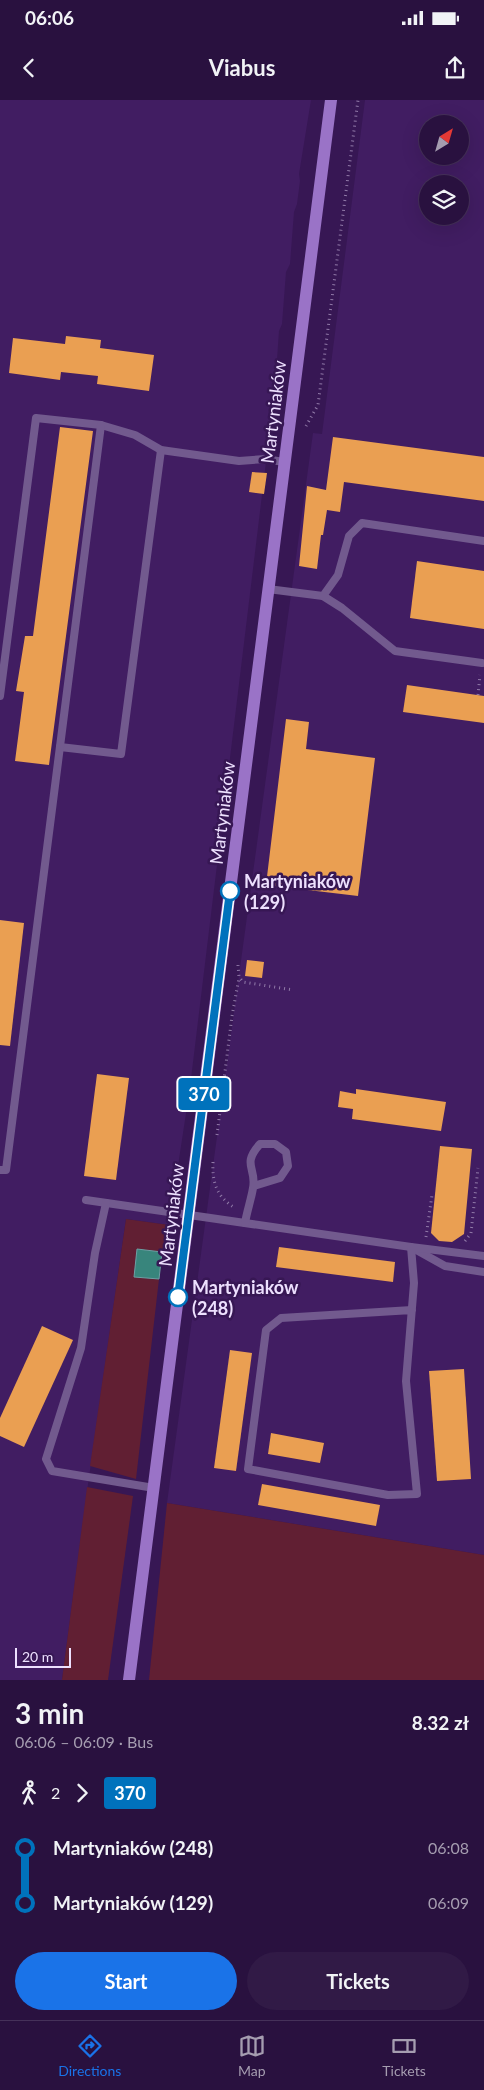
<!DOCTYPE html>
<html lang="en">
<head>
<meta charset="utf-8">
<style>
  body { margin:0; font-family:Lato,sans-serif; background:#311a46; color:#f1f3f6; height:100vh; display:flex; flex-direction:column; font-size:19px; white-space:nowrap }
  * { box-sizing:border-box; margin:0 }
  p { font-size:16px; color:#a59db0 }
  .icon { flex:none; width:28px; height:28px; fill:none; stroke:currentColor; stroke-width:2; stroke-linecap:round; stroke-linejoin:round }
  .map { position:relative; height:1580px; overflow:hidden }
  .sheet { display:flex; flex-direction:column; background:#29113f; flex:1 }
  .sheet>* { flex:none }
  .badge { padding:0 10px; border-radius:4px; font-size:18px; line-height:32px }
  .needle { width:32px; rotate:37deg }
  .fabs { position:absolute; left:419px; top:15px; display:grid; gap:10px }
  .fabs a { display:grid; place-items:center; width:50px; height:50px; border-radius:50%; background:#29113f; box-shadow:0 5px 20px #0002,0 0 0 1px #453159; font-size:25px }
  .scale { position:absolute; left:15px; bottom:12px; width:56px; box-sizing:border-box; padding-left:5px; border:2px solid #ede0fe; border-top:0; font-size:14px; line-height:18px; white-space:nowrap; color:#ede0fe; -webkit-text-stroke:4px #371754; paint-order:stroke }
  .map>.badge { position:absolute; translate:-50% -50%; box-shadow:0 0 0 2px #fff }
  .legs { display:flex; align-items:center; gap:8px; height:55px; padding:0 15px; font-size:16px }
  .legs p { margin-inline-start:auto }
  .headline { display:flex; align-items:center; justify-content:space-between; height:85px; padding:0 15px }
  h1 { font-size:28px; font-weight:700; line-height:38px }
  .cta { display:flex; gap:10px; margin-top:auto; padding:10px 15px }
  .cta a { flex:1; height:58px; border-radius:30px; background:#1a73e8; color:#fff; font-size:20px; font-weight:700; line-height:58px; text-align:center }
  .cta a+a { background:#311a46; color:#f1f3f6 }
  ul { padding:0 15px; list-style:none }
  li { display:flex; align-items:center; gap:18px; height:55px; font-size:19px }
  li i { display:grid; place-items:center; width:8px; height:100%; margin:0 6px; background:currentColor }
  li i::after { content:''; width:12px; height:12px; margin:-6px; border:4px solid; border-radius:50%; background:#29113f }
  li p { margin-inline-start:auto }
  li:first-child i { background:linear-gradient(#0000 50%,currentColor 0) }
  li:last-child i { background:linear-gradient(currentColor 50%,#0000 0) }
  .status { display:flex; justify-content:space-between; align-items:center; height:35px; padding:0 25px; background:#29113f; direction:ltr }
  .status svg { height:14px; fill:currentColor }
  header { display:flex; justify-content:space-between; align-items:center; height:65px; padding:0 15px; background:#29113f; font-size:22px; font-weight:700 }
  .menu { display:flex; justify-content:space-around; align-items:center; height:70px; border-top:1px solid #453159; background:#29113f; font-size:14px; color:#a59db0 }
  .menu a { display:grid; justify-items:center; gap:2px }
  .menu .active { color:#1a73e8 }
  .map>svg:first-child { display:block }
  .built { fill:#411d62; fill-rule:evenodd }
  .green { fill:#611f33 }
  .water { fill:#38857c; stroke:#6ea0a3 }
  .building { fill:#ea9f52 }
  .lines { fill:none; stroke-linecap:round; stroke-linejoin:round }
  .path { stroke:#917aa8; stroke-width:3; stroke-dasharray:1 4; stroke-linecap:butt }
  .lane { stroke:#725a8e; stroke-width:8 }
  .secondary { stroke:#9a73c7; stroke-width:12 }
  .line-1-casing { stroke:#fff; stroke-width:11 }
  .line-1 { stroke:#0072bc; stroke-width:8 }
  .stop-1-dot { fill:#fff; stroke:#0072bc; stroke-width:2.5 }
  .labels { text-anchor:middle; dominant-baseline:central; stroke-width:5; stroke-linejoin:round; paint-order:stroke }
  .street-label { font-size:18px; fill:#ede0fe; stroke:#371754 }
  .stop-label { font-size:18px; font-weight:bold; fill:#ede0fe; stroke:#371754; text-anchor:start }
</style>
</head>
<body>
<div class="status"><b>06:06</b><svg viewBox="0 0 49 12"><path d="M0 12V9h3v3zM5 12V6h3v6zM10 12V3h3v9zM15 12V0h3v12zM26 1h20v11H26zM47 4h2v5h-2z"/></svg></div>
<header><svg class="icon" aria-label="back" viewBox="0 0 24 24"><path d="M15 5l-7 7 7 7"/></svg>Viabus<svg class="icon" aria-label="share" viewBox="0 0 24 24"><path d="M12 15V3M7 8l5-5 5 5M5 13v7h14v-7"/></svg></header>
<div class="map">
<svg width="484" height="1580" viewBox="0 0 484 1580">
  <rect width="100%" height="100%" fill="#371754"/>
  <g class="built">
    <polygon points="0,0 311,0 299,74 300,81 297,104 294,112 290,164 286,172 282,224 279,231 275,288 190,987 169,1125 126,1119 89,1377 62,1580 0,1580"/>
    <path d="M 365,0 L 484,0 L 484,1455 L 167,1403 L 313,333 L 322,334 ZM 428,24 L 460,24 L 460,56 L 428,56 ZM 428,84 L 460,84 L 460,116 L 428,116 Z"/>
  </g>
  <g class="green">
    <polygon points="126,1119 169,1125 162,1152 137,1149 134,1177 159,1179 136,1379 90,1366"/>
    <polygon points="87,1387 133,1396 108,1580 62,1580"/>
    <polygon points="167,1403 484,1455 484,1580 149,1580"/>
  </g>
  <polygon class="water" points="137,1149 162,1152 159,1179 134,1177"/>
  <g class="building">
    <polygon points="66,236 101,240 100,248 154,255 149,291 97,284 98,276 61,272 60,280 9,273 13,238 65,244"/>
    <polygon points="60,327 93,331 49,665 15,661 24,592 16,591 25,536 33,536"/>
    <polygon points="333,337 484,357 484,401 344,382 340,412 327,410 323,435 321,435 317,469 299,466 307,386 326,390"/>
    <polygon points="252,372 267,373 264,394 249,392"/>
    <polygon points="417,461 484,471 484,529 410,518"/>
    <polygon points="407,585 484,596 484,623 403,612"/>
    <polygon points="286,619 309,622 306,649 375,658 358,796 266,785"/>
    <polygon points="0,820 24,823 10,946 0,945"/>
    <polygon points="247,860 264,862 262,878 245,876"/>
    <polygon points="97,974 129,978 116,1080 84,1076"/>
    <polygon points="356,989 446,1002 441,1031 352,1019 353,1009 338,1007 340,991 356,994"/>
    <polygon points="440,1046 472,1049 464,1134 452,1142 439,1141 431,1133"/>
    <polygon points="279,1147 395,1162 393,1182 276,1167"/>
    <polygon points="42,1226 73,1240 24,1347 0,1336 0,1318"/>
    <polygon points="230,1250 252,1253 236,1371 214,1368"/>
    <polygon points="464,1269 471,1379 437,1381 429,1271"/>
    <polygon points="271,1333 324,1343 320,1363 268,1354"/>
    <polygon points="262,1384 380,1405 376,1426 258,1405"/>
  </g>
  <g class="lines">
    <g class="path">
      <polyline points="306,326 318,305 358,0"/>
      <polyline points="478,595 480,575"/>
      <polyline points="238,865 239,877 243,882 293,890"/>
      <polyline points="217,1035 232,916 239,878"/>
      <path d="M 213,1062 C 212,1083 217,1097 235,1108"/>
      <polyline points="426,1137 432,1095"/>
      <polyline points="465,1141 471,1133 478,1068"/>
    </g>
    <g class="lane">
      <polyline points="268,489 323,496 338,475 349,436 362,423 484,441"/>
      <polyline points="323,496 342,508 395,551 482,563"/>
      <polyline points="0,596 36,318 101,325 135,335 161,350 239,361 265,359 284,362"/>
      <polyline points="60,647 121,654 161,350"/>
      <polyline points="0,1070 6,1070 101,325"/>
      <polyline points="86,1100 411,1147 445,1166 484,1172"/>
      <polyline points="106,1103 95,1153 81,1248 46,1359 52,1371 154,1388"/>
      <path d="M 245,1123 C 247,1111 251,1100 253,1088 C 257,1068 241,1065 260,1044 L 275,1044 L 286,1052 L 288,1066 L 280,1078 L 254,1086"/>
      <polyline points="412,1210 281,1218 266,1230 248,1369 388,1395 417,1394 406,1281 414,1183 411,1147 484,1156"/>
    </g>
    <polyline class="secondary" points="129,1580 331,0"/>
  </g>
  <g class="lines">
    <defs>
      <polyline id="line-1" points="178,1197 230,791"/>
    </defs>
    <use href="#line-1" class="line-1-casing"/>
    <use href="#line-1" class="line-1"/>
  </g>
  <g class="stop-1-dot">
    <circle cx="230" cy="791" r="9"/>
    <circle cx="178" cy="1197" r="9"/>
  </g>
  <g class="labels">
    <g class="street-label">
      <text transform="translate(273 312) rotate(-83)">Martyniaków</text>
      <text transform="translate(222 713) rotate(-83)">Martyniaków</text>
      <text transform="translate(171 1115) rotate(-83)">Martyniaków</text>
    </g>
    <g class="stop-label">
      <text x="244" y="781">Martyniaków<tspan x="244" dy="21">(129)</tspan></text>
      <text x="192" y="1187">Martyniaków<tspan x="192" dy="21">(248)</tspan></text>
    </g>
  </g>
</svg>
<div class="fabs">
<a><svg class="needle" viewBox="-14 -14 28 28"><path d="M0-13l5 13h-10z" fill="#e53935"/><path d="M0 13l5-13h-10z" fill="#a59db0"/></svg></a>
<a><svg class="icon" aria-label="layers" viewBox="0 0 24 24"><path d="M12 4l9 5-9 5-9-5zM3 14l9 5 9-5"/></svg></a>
</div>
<div class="scale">20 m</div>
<b class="badge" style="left:204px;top:994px;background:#0072bc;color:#fff">370</b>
</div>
<section class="sheet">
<div class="headline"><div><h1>3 min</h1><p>06:06 – 06:09 · Bus</p></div><b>8.32 zł</b></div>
<div class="legs"><svg class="icon" aria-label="walk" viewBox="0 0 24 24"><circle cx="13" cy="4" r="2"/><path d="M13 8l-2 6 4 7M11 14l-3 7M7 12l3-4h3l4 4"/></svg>2<svg class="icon" aria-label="forward" viewBox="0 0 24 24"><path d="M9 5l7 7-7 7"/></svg><b class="badge" style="background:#0072bc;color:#fff">370</b></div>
<ul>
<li><i style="color:#0072bc"></i><b>Martyniaków (248)</b><p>06:08</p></li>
<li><i style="color:#0072bc"></i><b>Martyniaków (129)</b><p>06:09</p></li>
</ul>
<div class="cta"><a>Start</a><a>Tickets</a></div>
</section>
<nav class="menu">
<a class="active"><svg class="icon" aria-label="directions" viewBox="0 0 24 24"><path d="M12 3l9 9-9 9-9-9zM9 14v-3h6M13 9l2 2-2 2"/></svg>Directions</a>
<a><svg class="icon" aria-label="map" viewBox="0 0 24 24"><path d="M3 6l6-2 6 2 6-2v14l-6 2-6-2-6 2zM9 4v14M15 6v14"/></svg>Map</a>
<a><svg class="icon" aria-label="tickets" viewBox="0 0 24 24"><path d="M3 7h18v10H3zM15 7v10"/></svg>Tickets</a>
</nav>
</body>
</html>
